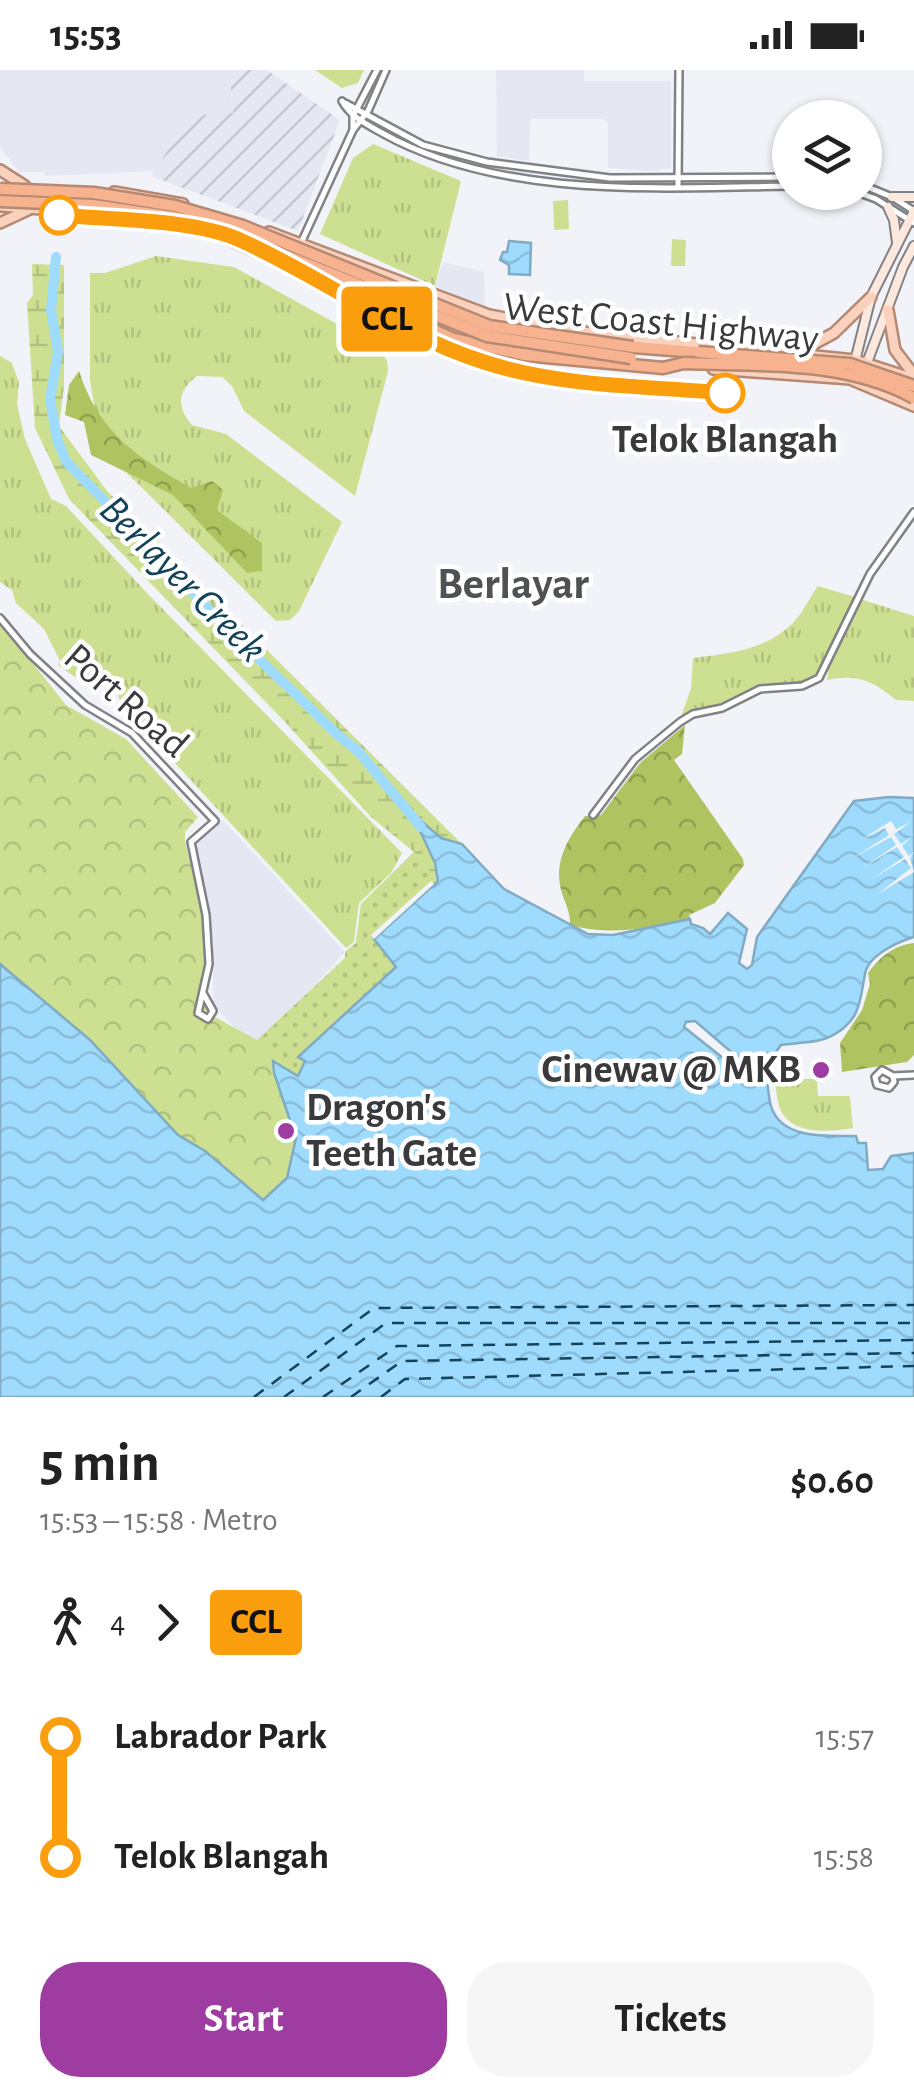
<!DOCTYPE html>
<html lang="en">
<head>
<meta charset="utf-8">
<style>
  body { margin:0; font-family:"Alegreya Sans",sans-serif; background:#f6f6f6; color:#222; height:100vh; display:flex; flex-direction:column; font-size:38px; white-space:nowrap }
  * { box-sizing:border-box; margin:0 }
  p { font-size:32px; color:#767676 }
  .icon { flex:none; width:55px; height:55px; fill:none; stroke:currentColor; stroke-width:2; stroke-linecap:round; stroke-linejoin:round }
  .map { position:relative; height:1327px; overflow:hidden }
  .sheet { display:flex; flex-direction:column; background:#fff; flex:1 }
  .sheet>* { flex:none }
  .badge { padding:0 20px; border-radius:8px; font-size:35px; line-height:65px }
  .buttons { position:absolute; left:772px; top:30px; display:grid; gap:20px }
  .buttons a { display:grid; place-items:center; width:110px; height:110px; border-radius:50%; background:#fff; box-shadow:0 2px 8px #0004; font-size:50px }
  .map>.badge { position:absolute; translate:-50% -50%; box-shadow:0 0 0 5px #fff }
  .legs { display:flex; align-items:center; gap:15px; height:110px; padding:0 40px; font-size:32px }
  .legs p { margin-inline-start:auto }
  .overview { display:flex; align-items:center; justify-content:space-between; height:170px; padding:0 40px }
  h1 { font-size:55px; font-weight:600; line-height:75px }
  .primary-button { display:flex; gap:20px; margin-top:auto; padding:20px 40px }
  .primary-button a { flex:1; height:115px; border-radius:40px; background:#9f3ca2; color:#fff; font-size:40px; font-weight:600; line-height:115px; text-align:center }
  .primary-button a+a { background:#f6f6f6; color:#222 }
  ul { padding:0 40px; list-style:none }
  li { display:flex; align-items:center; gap:35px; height:120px; font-size:38px }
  li i { display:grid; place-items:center; width:15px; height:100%; margin:0 12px; background:currentColor }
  li i::after { content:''; width:25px; height:25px; margin:-12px; border:8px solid; border-radius:50%; background:#fff }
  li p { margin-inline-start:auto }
  li:first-child i { background:linear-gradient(#0000 50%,currentColor 0) }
  li:last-child i { background:linear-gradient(currentColor 50%,#0000 0) }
  .status { display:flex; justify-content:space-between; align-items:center; height:70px; padding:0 50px; background:#fff; direction:ltr }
  .status svg { height:28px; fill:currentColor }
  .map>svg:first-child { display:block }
  .built { fill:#e5e7f3 }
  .industrial { fill:url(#industrial-furrows) }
  .grass { fill:url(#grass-tufts) }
  .forest { fill:url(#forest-crowns) }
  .wetland { fill:url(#wetland-marsh) }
  .park { fill:url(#park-crowns) }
  .garden { fill:url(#garden-dots) }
  .pitch { fill:#cde091 }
  .water { fill:url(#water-waves); stroke:#80abc3; stroke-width:2.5 }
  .pier { fill:#f2f3f8 }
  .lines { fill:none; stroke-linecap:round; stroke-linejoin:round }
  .river { stroke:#9edbfd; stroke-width:10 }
  .ferry { stroke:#13435a; stroke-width:2.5; stroke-dasharray:12 10; stroke-linecap:butt }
  .street-casing { stroke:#818286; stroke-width:10 }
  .secondary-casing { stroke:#818286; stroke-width:12 }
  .primary-casing { stroke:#b58972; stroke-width:14 }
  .highway-casing { stroke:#b58972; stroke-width:15 }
  .street { stroke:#fff; stroke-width:5 }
  .secondary { stroke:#fde8dd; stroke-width:8 }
  .primary { stroke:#fad1bc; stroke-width:9 }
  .highway { stroke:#f7b38f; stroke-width:10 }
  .highway-bridge-casing { stroke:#b58972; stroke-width:15; stroke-linecap:butt }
  .highway-bridge { stroke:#f7b38f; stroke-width:10 }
  .line-1-casing { stroke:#fff; stroke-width:22 }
  .line-1 { stroke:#fa9e0d; stroke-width:15 }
  .stop-1-dot { fill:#fff; stroke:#fa9e0d; stroke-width:5 }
  .poi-dot { fill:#9f3ca2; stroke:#fff; stroke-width:4 }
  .labels { text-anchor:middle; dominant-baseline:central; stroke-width:9; stroke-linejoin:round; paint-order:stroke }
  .street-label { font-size:40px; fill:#3a3a3c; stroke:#fff }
  .stop-label { font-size:40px; font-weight:bold; fill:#3a3a3c; stroke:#fff }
  .poi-label { font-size:40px; font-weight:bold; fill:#3a3a3c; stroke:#fff; text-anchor:end }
  .water-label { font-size:42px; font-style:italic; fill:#13435a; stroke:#fff }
  .quarter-label { font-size:45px; font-weight:bold; fill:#505155; stroke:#fff }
</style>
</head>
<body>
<div class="status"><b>15:53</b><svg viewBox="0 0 49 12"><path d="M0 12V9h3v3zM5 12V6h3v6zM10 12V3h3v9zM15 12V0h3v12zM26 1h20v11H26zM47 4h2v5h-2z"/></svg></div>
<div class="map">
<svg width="914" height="1327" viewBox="0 0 914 1327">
  <defs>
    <pattern id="industrial-furrows" width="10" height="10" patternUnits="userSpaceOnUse" patternTransform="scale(2.5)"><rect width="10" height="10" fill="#e5e7f3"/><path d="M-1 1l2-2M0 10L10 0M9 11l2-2" fill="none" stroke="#c5c7d1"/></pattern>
    <pattern id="grass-tufts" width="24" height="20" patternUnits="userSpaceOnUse" patternTransform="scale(2.5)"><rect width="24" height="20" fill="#cde091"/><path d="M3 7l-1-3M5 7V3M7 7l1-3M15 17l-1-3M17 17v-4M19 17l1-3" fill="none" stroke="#b1c17e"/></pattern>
    <pattern id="forest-crowns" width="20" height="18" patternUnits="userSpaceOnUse" patternTransform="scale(2.5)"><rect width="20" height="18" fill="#afc460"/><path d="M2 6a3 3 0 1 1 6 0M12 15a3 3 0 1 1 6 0" fill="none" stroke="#8fa050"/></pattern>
    <pattern id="wetland-marsh" width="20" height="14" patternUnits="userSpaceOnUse" patternTransform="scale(2.5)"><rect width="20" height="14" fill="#cde091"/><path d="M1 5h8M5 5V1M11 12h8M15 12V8" fill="none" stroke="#b1c17e"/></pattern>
    <pattern id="park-crowns" width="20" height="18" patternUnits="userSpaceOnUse" patternTransform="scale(2.5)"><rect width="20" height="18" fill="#cde091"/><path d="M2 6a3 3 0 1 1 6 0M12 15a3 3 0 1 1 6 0" fill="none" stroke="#b1c17e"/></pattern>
    <pattern id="garden-dots" width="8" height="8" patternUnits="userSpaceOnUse" patternTransform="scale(2.5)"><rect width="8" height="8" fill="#cde091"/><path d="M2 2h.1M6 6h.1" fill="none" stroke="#b1c17e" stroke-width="1.8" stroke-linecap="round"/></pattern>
    <pattern id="water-waves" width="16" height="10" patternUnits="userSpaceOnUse" patternTransform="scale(2.5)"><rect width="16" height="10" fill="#9edbfd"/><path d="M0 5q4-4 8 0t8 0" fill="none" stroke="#89bdda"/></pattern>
  </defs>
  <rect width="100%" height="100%" fill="#f2f3f8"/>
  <g class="built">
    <polygon points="0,0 229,0 233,44 190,46 154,101 46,106 44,102 19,102 0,77"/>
    <polygon points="496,0 584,0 584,11 671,11 671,98 652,101 608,98 608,53 603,49 530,49 529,91 497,86"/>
    <polygon points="443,192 484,202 485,237 435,216"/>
    <polygon points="222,749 345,882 255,981 213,934 213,869 195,772"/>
  </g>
  <polygon class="industrial" points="229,0 267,0 340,50 298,161 151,106 190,46 233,43"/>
  <g class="grass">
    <polygon points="373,74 461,111 435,216 320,164 353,88"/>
    <path d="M 156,186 L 234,197 L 373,274 L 387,290 L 388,301 L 355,426 L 244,341 L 232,316 L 222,307 L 197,306 C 178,320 176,337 192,355 L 226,364 L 342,452 L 299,541 L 290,550 L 276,551 L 124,400 L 97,351 L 90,311 L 90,203 L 105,203 Z"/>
    <polygon points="0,286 12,293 19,313 17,334 25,369 51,429 66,436 147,523 402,783 391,803 359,833 354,872 346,878 138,653 141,645 133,637 120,631 116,618 91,602 85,614 58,595 60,591 44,559 16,533 12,520 0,512"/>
    <path d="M 818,516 L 855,527 L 822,599 L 807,611 L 765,614 L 721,636 L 681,647 L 691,618 L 693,588 C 734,583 775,579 801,543 C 807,534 812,524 818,516 Z"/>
    <path d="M 860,529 L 914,546 L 914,631 L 896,630 C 872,610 856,604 827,610 L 830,592 Z"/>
    <path d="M 774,1003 L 794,1009 L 817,1009 L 818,1026 L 850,1026 L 853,1058 C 829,1062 789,1066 779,1036 C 776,1026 776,1013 774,1003 Z"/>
  </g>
  <g class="forest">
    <path d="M 79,301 C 99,363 137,387 191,418 L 212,411 L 223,420 L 217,440 L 262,473 L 262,501 L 247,503 L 173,425 L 91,385 L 84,352 L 65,345 L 69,315 Z"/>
    <path d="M 685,655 L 682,684 L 674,690 L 743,789 L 744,795 L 715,833 L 689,845 L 690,848 C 651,859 609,866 570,855 C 571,840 562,829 560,815 C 555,789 570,765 585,746 L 601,745 L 640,693 Z"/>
    <path d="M 914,873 L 914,985 L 907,992 L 842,1002 L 840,973 L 862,940 L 870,914 L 868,903 C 880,887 894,875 914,873 Z"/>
  </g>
  <polygon class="wetland" points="32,194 64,195 64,316 59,356 107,421 462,774 441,768 418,749 414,751 435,794 438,811 414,782 371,747 285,652 69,429 35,358 27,233 33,225"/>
  <path class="park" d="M 0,552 L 66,635 L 126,669 L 198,747 L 185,762 L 185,771 C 196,819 215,873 200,922 L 213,939 L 213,946 L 257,970 L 345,888 L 345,882 L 356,873 L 361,834 L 414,782 L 438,811 L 273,992 L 296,1068 L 287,1108 L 263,1130 L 205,1081 L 178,1065 L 90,970 L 0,894 Z"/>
  <polygon class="garden" points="414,782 438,811 396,897 299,986 305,991 298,1006 273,991 257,971 345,888 345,882 356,873 361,834"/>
  <g class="pitch">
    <polygon points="315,0 364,0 358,13 342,18"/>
    <polygon points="568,130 569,159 554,160 553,131"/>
    <polygon points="672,169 686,170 685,196 671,196"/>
  </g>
  <g class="water">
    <polygon points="509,171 531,173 530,205 509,204 509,195 500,190 503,182 507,182"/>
    <path d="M 889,727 L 914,728 L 914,867 C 898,872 868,885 865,904 C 860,929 861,949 835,964 C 819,974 798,972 781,975 L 768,993 L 743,992 L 695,951 L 686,952 L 684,957 L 738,1000 L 766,1003 C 768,1014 768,1026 771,1036 C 781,1070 828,1066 856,1066 L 858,1073 L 866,1073 L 868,1100 L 883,1099 L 891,1086 L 914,1083 L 914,1327 L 0,1327 L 0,894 L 90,970 L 178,1065 L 205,1081 L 263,1130 L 287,1108 L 296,1068 L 274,1003 L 273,991 L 298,1006 L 305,991 L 298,987 L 396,897 L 374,869 L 438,811 L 435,793 L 415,750 L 418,748 L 441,768 L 462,774 L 504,819 L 588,864 L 613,865 L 690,849 L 691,854 L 703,858 L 710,864 L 728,843 L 747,859 L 739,893 L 747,899 L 752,895 L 757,867 L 854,731 Z"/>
  </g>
  <g class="pier">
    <polygon points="891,751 896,759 911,752 894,764 901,774 914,765 902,776 909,786 914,782 910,788 914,802 878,824 911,798 905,789 870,810 904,787 897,777 862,798 896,775 891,767 853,788 889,765 885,758 861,770"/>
    <polygon points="431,811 434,814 374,869 371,865"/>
  </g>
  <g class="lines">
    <polyline class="river" points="56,187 51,240 58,282 50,329 57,369 66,391 232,563 339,666 358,681 421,757"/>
    <g class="ferry">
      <polyline points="254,1327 374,1238 914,1235"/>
      <polyline points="284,1327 386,1253 914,1253"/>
      <polyline points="323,1327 397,1276 914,1270"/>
      <polyline points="351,1327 402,1291 914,1283"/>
      <polyline points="381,1327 405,1309 914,1296"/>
    </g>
    <defs>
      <g id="street">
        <path d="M 342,31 C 351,47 366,54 382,63 C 500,129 659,118 790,116"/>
        <polyline points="345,33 423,75 487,92 610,108 790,107"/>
        <polyline points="353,60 353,46 377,0"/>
        <polyline points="865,116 892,127 914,141"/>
        <polyline points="678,117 679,0"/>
        <polyline points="857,122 876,129 914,153"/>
        <polyline points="301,173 353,60 368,41 386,0"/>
        <polyline points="0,548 30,584 85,635 132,663 215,751 191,772 206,845 209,894 198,943 208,949 213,941 203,923"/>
        <polyline points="593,745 635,689 680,652 693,644 722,638 760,619 802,616 819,608 870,504 914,442"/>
        <polyline points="893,1006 894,1012 889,1018 877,1015 875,1007 882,1000 893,1006 914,1005"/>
      </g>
      <g id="secondary">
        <polyline points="892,127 914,127"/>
        <polyline points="888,137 894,150 897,173"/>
        <polyline points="854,295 871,227 914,141"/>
        <polyline points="865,298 903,197 914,176"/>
      </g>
      <g id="primary">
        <polyline points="0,100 25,116"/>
        <polyline points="114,122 183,134"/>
        <polyline points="0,136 137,146"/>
        <polyline points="0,153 28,140"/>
        <polyline points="269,162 489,245 590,263 855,290 914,309"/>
        <polyline points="888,240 895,280 914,305"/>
        <polyline points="520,276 563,284"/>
        <polyline points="801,281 834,263 871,227"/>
        <polyline points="713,299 850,309 914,336"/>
      </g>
      <g id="highway">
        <polyline points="215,163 454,269 525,285 663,298"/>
        <polyline points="633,277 698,282"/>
      </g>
    </defs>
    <use href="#street" class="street-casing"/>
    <use href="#secondary" class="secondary-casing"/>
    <use href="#primary" class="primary-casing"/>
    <use href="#highway" class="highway-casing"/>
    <use href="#street" class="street"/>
    <use href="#secondary" class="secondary"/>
    <use href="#primary" class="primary"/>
    <use href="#highway" class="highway"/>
    <defs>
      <g id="highway-bridge">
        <polyline points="0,119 94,123 175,136 243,156 489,256 633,277"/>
        <polyline points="0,131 93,135 174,147 240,167 487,266 631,288"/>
        <polyline points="698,282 850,294 914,316"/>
        <path d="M 663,298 L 684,293 C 760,296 845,290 914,328"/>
      </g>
    </defs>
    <use href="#highway-bridge" class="highway-bridge-casing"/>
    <use href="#highway-bridge" class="highway-bridge"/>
  </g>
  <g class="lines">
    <defs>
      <path id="line-1" d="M 59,145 C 110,150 194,149 240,170 C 323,207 396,264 484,292 C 560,317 646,316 725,323"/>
    </defs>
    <use href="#line-1" class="line-1-casing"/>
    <use href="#line-1" class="line-1"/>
  </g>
  <g class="stop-1-dot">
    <circle cx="59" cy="145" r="18"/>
    <circle cx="725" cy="323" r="18"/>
  </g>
  <g class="poi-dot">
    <circle cx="821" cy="1000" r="10"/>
    <circle cx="286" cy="1061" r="10"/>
  </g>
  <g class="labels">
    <g class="street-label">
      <text transform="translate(661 253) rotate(6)">West Coast Highway</text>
      <text transform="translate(126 631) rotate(41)">Port Road</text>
    </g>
    <g class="stop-label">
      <text x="725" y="370">Telok Blangah</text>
    </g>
    <g class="poi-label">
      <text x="801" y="1000">Cinewav @ MKB</text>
      <text x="306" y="1038" text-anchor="start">Dragon's<tspan x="306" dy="46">Teeth Gate</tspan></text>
    </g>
    <g class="water-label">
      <text transform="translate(183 509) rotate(45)">Berlayer Creek</text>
    </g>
    <g class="quarter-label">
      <text x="513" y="514">Berlayar</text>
    </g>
  </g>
</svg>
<div class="buttons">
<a><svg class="icon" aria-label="layers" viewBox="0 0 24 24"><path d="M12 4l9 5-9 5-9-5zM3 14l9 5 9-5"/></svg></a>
</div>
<b class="badge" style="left:387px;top:249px;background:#fa9e0d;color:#111">CCL</b>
</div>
<section class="sheet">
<div class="overview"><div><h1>5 min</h1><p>15:53 – 15:58 · Metro</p></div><b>$0.60</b></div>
<div class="legs"><svg class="icon" aria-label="walk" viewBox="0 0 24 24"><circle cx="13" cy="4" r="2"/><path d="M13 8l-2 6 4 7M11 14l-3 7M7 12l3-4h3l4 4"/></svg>4<svg class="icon" aria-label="forward" viewBox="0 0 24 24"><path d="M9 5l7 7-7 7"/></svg><b class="badge" style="background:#fa9e0d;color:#111">CCL</b></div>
<ul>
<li><i style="color:#fa9e0d"></i><b>Labrador Park</b><p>15:57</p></li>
<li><i style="color:#fa9e0d"></i><b>Telok Blangah</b><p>15:58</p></li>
</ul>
<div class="primary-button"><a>Start</a><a>Tickets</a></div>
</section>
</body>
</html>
